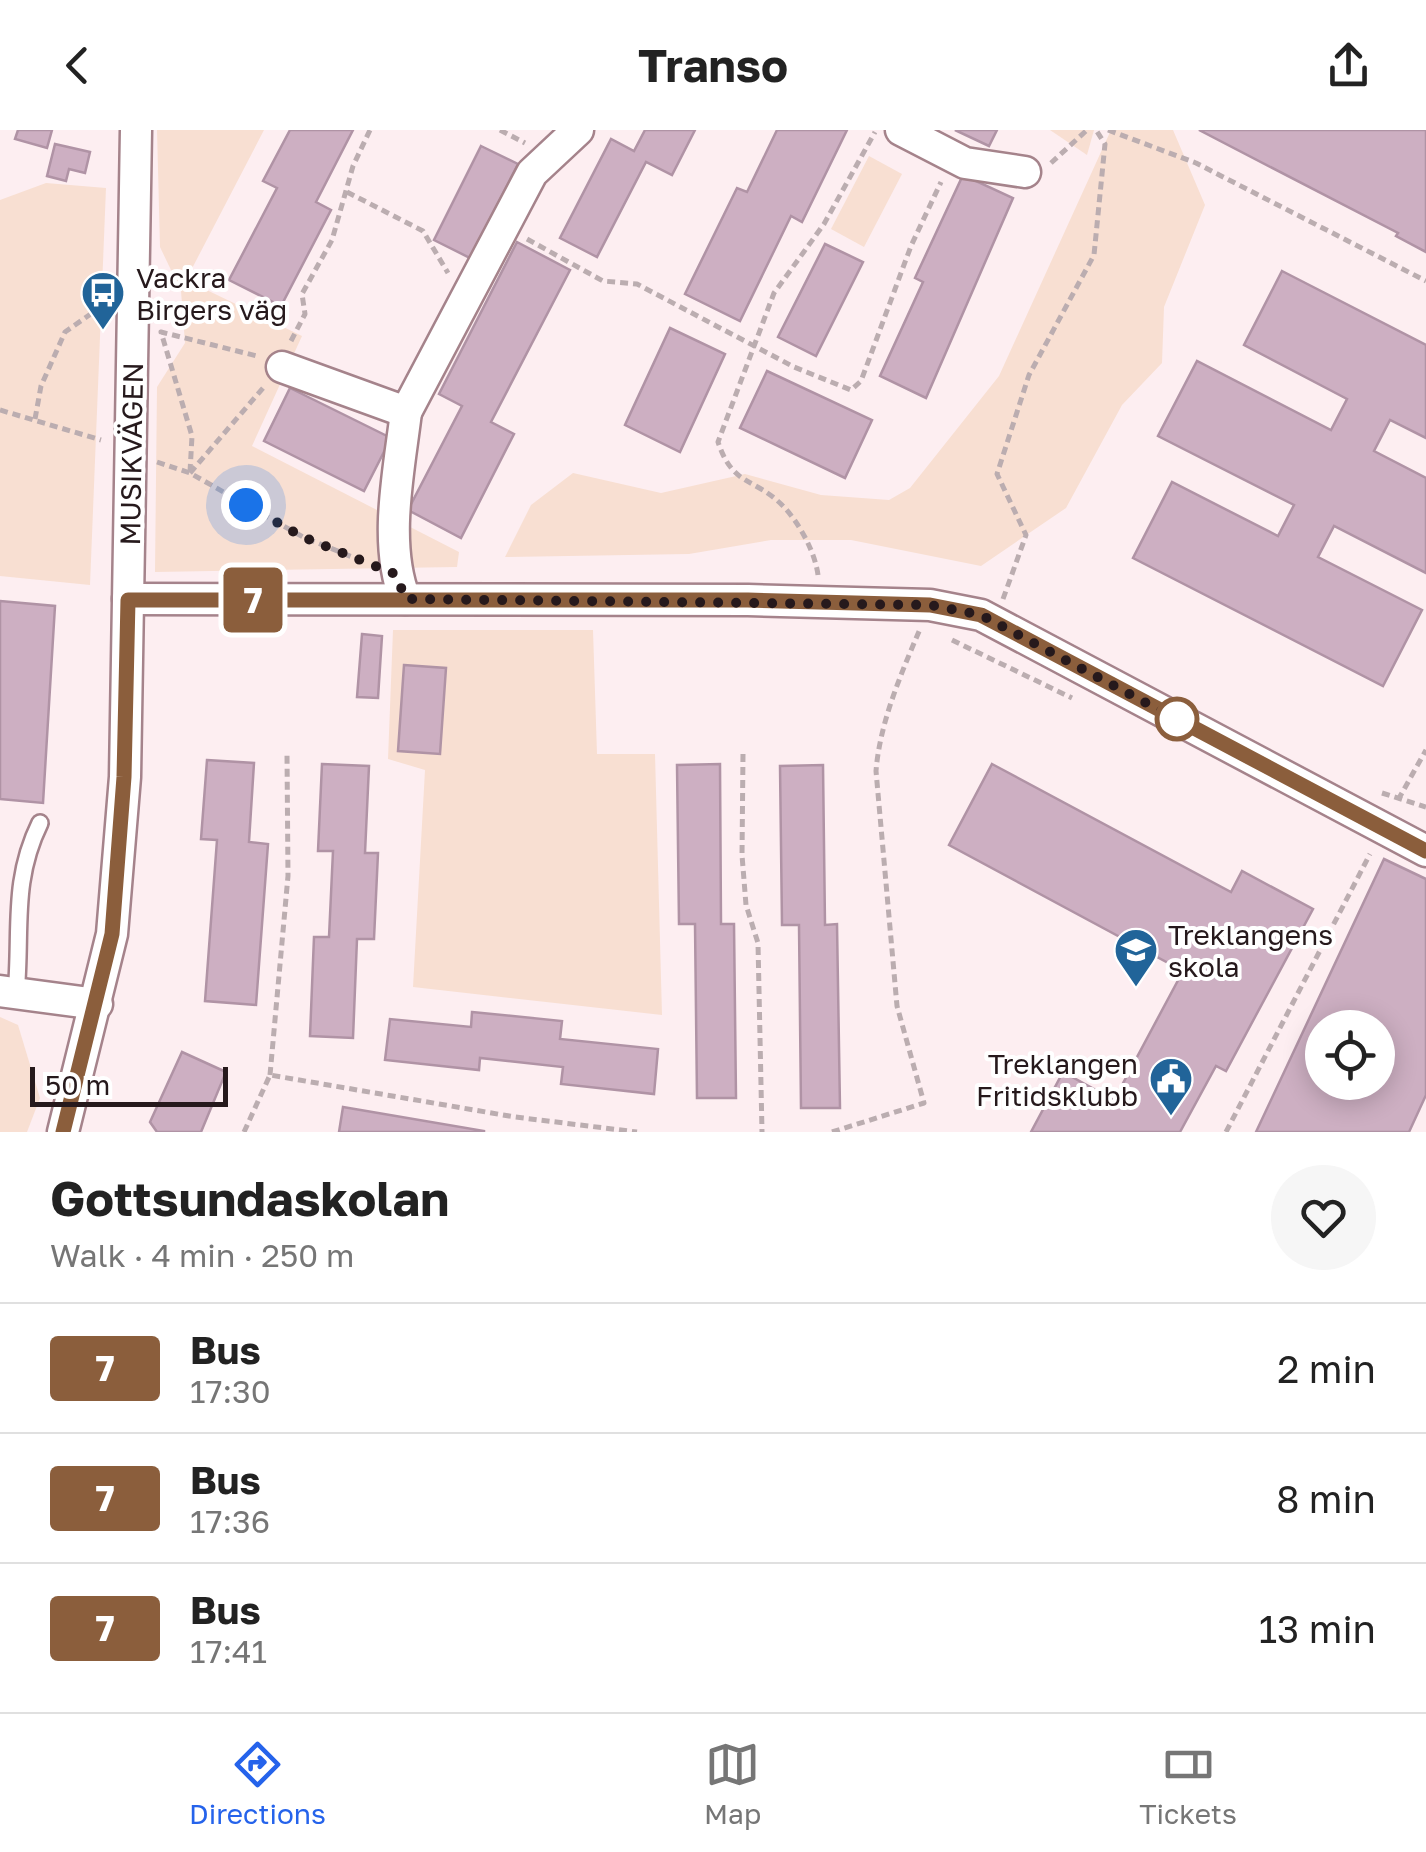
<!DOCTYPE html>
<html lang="en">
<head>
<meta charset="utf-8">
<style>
  body { margin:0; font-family:"Golos Text",sans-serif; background:#f6f6f6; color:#222; height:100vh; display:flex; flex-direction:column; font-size:38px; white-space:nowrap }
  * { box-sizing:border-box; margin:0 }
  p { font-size:32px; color:#767676 }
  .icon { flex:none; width:55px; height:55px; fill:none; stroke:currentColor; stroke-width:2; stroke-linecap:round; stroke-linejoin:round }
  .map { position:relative; height:1002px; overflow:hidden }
  .drawer { display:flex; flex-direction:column; background:#fff; flex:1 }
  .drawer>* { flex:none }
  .badge { padding:0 20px; border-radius:8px; font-size:35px; line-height:65px }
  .buttons { position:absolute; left:1305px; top:880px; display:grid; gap:20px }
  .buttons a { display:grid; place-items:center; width:90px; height:90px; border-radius:50%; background:#fff; box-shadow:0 5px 25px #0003; font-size:50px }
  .scale { position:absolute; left:30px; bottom:25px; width:198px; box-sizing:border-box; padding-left:10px; border:5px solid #26191c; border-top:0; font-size:28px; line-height:35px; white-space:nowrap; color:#26191c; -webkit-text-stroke:8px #fff; paint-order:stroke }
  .you { position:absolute; width:50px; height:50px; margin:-25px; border:8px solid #fff; border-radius:50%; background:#1a73e8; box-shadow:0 0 0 15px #1a73e833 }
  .map>.badge { position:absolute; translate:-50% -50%; box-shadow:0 0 0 5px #fff }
  .round { display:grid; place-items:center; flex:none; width:105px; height:105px; border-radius:52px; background:#f6f6f6 }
  .headline { display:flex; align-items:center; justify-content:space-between; height:170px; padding:0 50px }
  h1 { font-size:48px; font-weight:700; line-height:75px }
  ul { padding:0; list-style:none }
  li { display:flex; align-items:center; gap:30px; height:130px; padding:0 50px; border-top:2px solid #e0e0e0 }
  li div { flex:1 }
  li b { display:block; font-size:38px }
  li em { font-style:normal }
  li .badge { min-width:110px; font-weight:700; text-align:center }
  header { display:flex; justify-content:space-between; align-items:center; height:130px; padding:0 50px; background:#fff; font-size:45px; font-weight:700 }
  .dock { display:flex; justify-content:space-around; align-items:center; height:140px; border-top:2px solid #e0e0e0; background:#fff; font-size:28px; color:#767676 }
  .dock a { display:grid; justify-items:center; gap:5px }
  .dock .on { color:#2563eb }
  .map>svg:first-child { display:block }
  .green { fill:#f8dfd2 }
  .building { fill:#cdafc2; stroke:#b093a5; stroke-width:2.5; fill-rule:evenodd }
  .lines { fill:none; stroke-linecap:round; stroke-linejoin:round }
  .lane-casing { stroke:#a5838b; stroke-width:20 }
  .street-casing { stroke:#a5838b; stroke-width:35 }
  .path { stroke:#bbadb0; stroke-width:5; stroke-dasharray:8 5; stroke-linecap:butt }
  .lane { stroke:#fff; stroke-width:15 }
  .street { stroke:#fff; stroke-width:30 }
  .line-casing { stroke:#fff; stroke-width:22 }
  .line { stroke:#8b5e3c; stroke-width:15 }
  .walk { stroke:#26191c; stroke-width:10; stroke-dasharray:0 18 }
  .stop-dot { fill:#fff; stroke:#8b5e3c; stroke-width:5 }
  .labels { text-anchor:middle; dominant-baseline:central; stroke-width:8; stroke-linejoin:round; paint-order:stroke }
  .poi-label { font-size:28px; fill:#26191c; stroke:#fff; text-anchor:start }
  .street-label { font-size:28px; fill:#26191c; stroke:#fff }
</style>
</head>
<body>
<header><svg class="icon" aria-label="back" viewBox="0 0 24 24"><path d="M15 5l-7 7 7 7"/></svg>Transo<svg class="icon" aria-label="share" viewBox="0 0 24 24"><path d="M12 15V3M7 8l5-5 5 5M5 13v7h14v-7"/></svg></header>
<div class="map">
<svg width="1426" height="1002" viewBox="0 0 1426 1002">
  <rect width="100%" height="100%" fill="#fdeef1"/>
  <g class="green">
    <polygon points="157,0 264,0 186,150 302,206 252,316 459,422 457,437 155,442 157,257 185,213 181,161 160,117"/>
    <polygon points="1050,0 1094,0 1087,25"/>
    <polygon points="1111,0 1173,0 1205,75 1164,177 1162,233 1122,275 1066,378 981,436 851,410 771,410 689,424 505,427 531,375 573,343 661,363 745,344 821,365 889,370 910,358 999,246"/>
    <polygon points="869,26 902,44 864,117 831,99"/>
    <polygon points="46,53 106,58 90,455 0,446 0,70"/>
    <polygon points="393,500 593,500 597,624 655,624 662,885 413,857 425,640 388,629"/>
    <polygon points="0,887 18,895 40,968 27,1002 0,1002"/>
  </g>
  <g class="building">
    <polygon points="18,0 52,0 47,18 15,9"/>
    <polygon points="290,0 353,0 316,72 331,80 281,176 229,150 277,58 263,51"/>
    <polygon points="645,0 695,0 672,45 646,32 597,127 560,108 611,9 634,21"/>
    <polygon points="777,0 847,0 802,92 791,86 740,191 685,164 737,58 747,62"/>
    <polygon points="955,0 997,0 989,16"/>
    <polygon points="1199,0 1426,0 1426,122 1396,106 1398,103"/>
    <polygon points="55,14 90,22 85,43 69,39 66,51 47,46"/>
    <polygon points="481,16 518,34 470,128 434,110"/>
    <polygon points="963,45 1013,68 926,268 880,246 923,152 915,148"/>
    <polygon points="517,112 570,140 491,292 514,304 461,408 408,380 462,276 439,264"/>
    <polygon points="825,114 863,132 816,226 778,207"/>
    <polygon points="1282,141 1426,215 1426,308 1390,290 1374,321 1426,348 1426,443 1334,396 1318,427 1422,480 1383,556 1133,428 1172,352 1278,406 1294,375 1158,306 1197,231 1331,300 1347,269 1244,215"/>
    <polygon points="670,198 725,224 680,322 625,295"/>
    <polygon points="767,241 872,290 845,348 740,298"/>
    <polygon points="290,258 391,308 364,361 264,311"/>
    <polygon points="0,471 55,476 43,673 0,669"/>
    <polygon points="362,504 382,506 378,568 357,567"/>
    <polygon points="404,535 446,538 440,624 398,621"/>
    <polygon points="207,630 254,633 249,712 268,714 256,875 205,871 217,710 201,709"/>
    <polygon points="322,634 369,636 365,723 378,723 374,809 357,809 353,908 310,906 314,807 329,807 333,721 318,721"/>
    <polygon points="720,634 721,794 734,794 736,968 697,968 695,794 679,794 677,635"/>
    <polygon points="992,634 1231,762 1242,741 1313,779 1226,941 1216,936 1180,1002 1031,1002 1063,942 1114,970 1183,841 949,715"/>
    <polygon points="823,635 825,795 837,794 840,978 801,978 799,795 782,795 780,636"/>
    <path d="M 1384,729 L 1426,749 L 1426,965 L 1409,1002 L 1256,1002 ZM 1322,898 L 1378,898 L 1378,952 L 1322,952 Z"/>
    <polygon points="472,882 562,891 560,909 658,919 654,964 561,954 563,937 480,928 479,940 385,930 390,889 471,897"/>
    <polygon points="182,922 226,942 201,1002 157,1002 150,992"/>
    <polygon points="343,977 484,1001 484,1002 339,1002"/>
  </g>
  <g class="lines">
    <defs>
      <path id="lane" d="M 16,864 C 22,801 11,752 40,693"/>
      <g id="street">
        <polyline points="901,0 965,33 1025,42"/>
        <polyline points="282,237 406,282 532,43 578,0"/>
        <polyline points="128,469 748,470 930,475 981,485 1426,721"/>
        <path d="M 405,469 C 383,413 399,341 406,282"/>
        <polyline points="0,861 97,874"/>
        <polyline points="63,1002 112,804 125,647 136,0"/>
      </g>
    </defs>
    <use href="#lane" class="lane-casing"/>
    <use href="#street" class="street-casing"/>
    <g class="path">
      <polyline points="500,0 525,13"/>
      <polyline points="1108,0 1196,33 1426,151"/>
      <polyline points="1051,33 1087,0"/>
      <polyline points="347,62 423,101 448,143"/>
      <polyline points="527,109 603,151 637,154 794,237 851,260 861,251 911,116 941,52"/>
      <polyline points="291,211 305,184 302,164 332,110 353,36 370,0"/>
      <polyline points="0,280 101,310"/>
      <polyline points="35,289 41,256 65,202 105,174"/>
      <polyline points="157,332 190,343 303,407 367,433"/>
      <polyline points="190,342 192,306 161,202 257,226"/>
      <polyline points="190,343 263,258"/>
      <path d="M 818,445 C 815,422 799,392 782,375 C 754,347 733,357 718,312 L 774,163 L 824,94 L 875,2"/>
      <polyline points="1003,469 1026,405 997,344 1029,245 1094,125 1105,14 1096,0"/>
      <polyline points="952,510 1072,568"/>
      <polyline points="743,624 742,725 746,775 758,813 762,1002"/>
      <polyline points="1382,663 1426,677"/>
      <polyline points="1398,670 1426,620"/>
      <polyline points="270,945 288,746 287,625"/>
      <polyline points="244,1002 270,945 515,987 637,1002"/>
      <path d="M 832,1002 L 924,973 L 897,876 L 876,641 C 880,592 901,544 920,499"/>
      <polyline points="1226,1002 1370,724"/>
    </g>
    <use href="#lane" class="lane"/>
    <use href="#street" class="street"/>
  </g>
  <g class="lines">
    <defs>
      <polyline id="line" points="63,1002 112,804 124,647 128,470 748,470 930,475 981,485 1426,721"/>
    </defs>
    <use href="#line" class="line-casing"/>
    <use href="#line" class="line"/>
    <polyline class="walk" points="246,375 303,407 395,444 406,469 930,475 981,485 1182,592 1177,589"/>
  </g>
  <defs>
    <symbol id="bus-pin" viewBox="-11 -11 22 30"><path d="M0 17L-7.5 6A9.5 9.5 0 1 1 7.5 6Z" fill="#216499" stroke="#fff"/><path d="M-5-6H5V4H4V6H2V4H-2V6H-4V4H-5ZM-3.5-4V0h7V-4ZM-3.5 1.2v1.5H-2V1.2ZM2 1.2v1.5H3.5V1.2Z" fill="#fff"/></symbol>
    <symbol id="school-pin" viewBox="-11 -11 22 30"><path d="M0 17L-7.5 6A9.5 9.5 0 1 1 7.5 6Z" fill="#216499" stroke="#fff"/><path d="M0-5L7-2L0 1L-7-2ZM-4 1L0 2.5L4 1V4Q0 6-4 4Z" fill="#fff"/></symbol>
    <symbol id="civic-pin" viewBox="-11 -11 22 30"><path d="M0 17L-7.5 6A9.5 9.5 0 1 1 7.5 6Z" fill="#216499" stroke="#fff"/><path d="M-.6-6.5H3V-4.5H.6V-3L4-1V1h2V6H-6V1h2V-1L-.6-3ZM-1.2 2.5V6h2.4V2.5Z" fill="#fff"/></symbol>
  </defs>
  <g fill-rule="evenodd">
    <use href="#bus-pin" x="78" y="138" width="50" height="68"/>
    <use href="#school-pin" x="1111" y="795" width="50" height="68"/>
    <use href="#civic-pin" x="1146" y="924" width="50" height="68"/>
  </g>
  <circle class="stop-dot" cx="1177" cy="589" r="20"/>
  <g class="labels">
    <g class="poi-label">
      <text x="136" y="147">Vackra<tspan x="136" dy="32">Birgers väg</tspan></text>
      <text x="1168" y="804">Treklangens<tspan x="1168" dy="32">skola</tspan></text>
      <text x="1138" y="933" text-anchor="end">Treklangen<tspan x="1138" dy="32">Fritidsklubb</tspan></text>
    </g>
    <g class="street-label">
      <text transform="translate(131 324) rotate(-89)">MUSIKVÄGEN</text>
    </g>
  </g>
</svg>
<div class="buttons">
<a><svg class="icon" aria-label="locate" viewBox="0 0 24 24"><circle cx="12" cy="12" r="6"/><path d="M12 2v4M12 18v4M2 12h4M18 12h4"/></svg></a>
</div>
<div class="scale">50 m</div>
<div class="you" style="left:246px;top:375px"></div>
<b class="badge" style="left:253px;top:470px;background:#8b5e3c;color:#fff">7</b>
</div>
<section class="drawer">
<div class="headline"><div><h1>Gottsundaskolan</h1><p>Walk · 4 min · 250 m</p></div><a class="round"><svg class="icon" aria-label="heart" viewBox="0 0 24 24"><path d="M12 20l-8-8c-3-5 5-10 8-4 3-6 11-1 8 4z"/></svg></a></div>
<ul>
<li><span class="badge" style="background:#8b5e3c;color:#fff">7</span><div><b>Bus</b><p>17:30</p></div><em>2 min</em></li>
<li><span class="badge" style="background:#8b5e3c;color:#fff">7</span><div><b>Bus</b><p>17:36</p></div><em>8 min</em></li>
<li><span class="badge" style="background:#8b5e3c;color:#fff">7</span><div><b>Bus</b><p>17:41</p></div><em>13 min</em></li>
</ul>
</section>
<nav class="dock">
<a class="on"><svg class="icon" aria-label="directions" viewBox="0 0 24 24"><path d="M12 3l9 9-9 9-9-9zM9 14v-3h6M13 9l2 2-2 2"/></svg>Directions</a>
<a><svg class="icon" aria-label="map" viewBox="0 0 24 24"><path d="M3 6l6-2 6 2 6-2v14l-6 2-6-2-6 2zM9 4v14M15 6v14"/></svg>Map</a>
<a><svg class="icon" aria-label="tickets" viewBox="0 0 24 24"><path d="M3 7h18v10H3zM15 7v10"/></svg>Tickets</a>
</nav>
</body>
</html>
